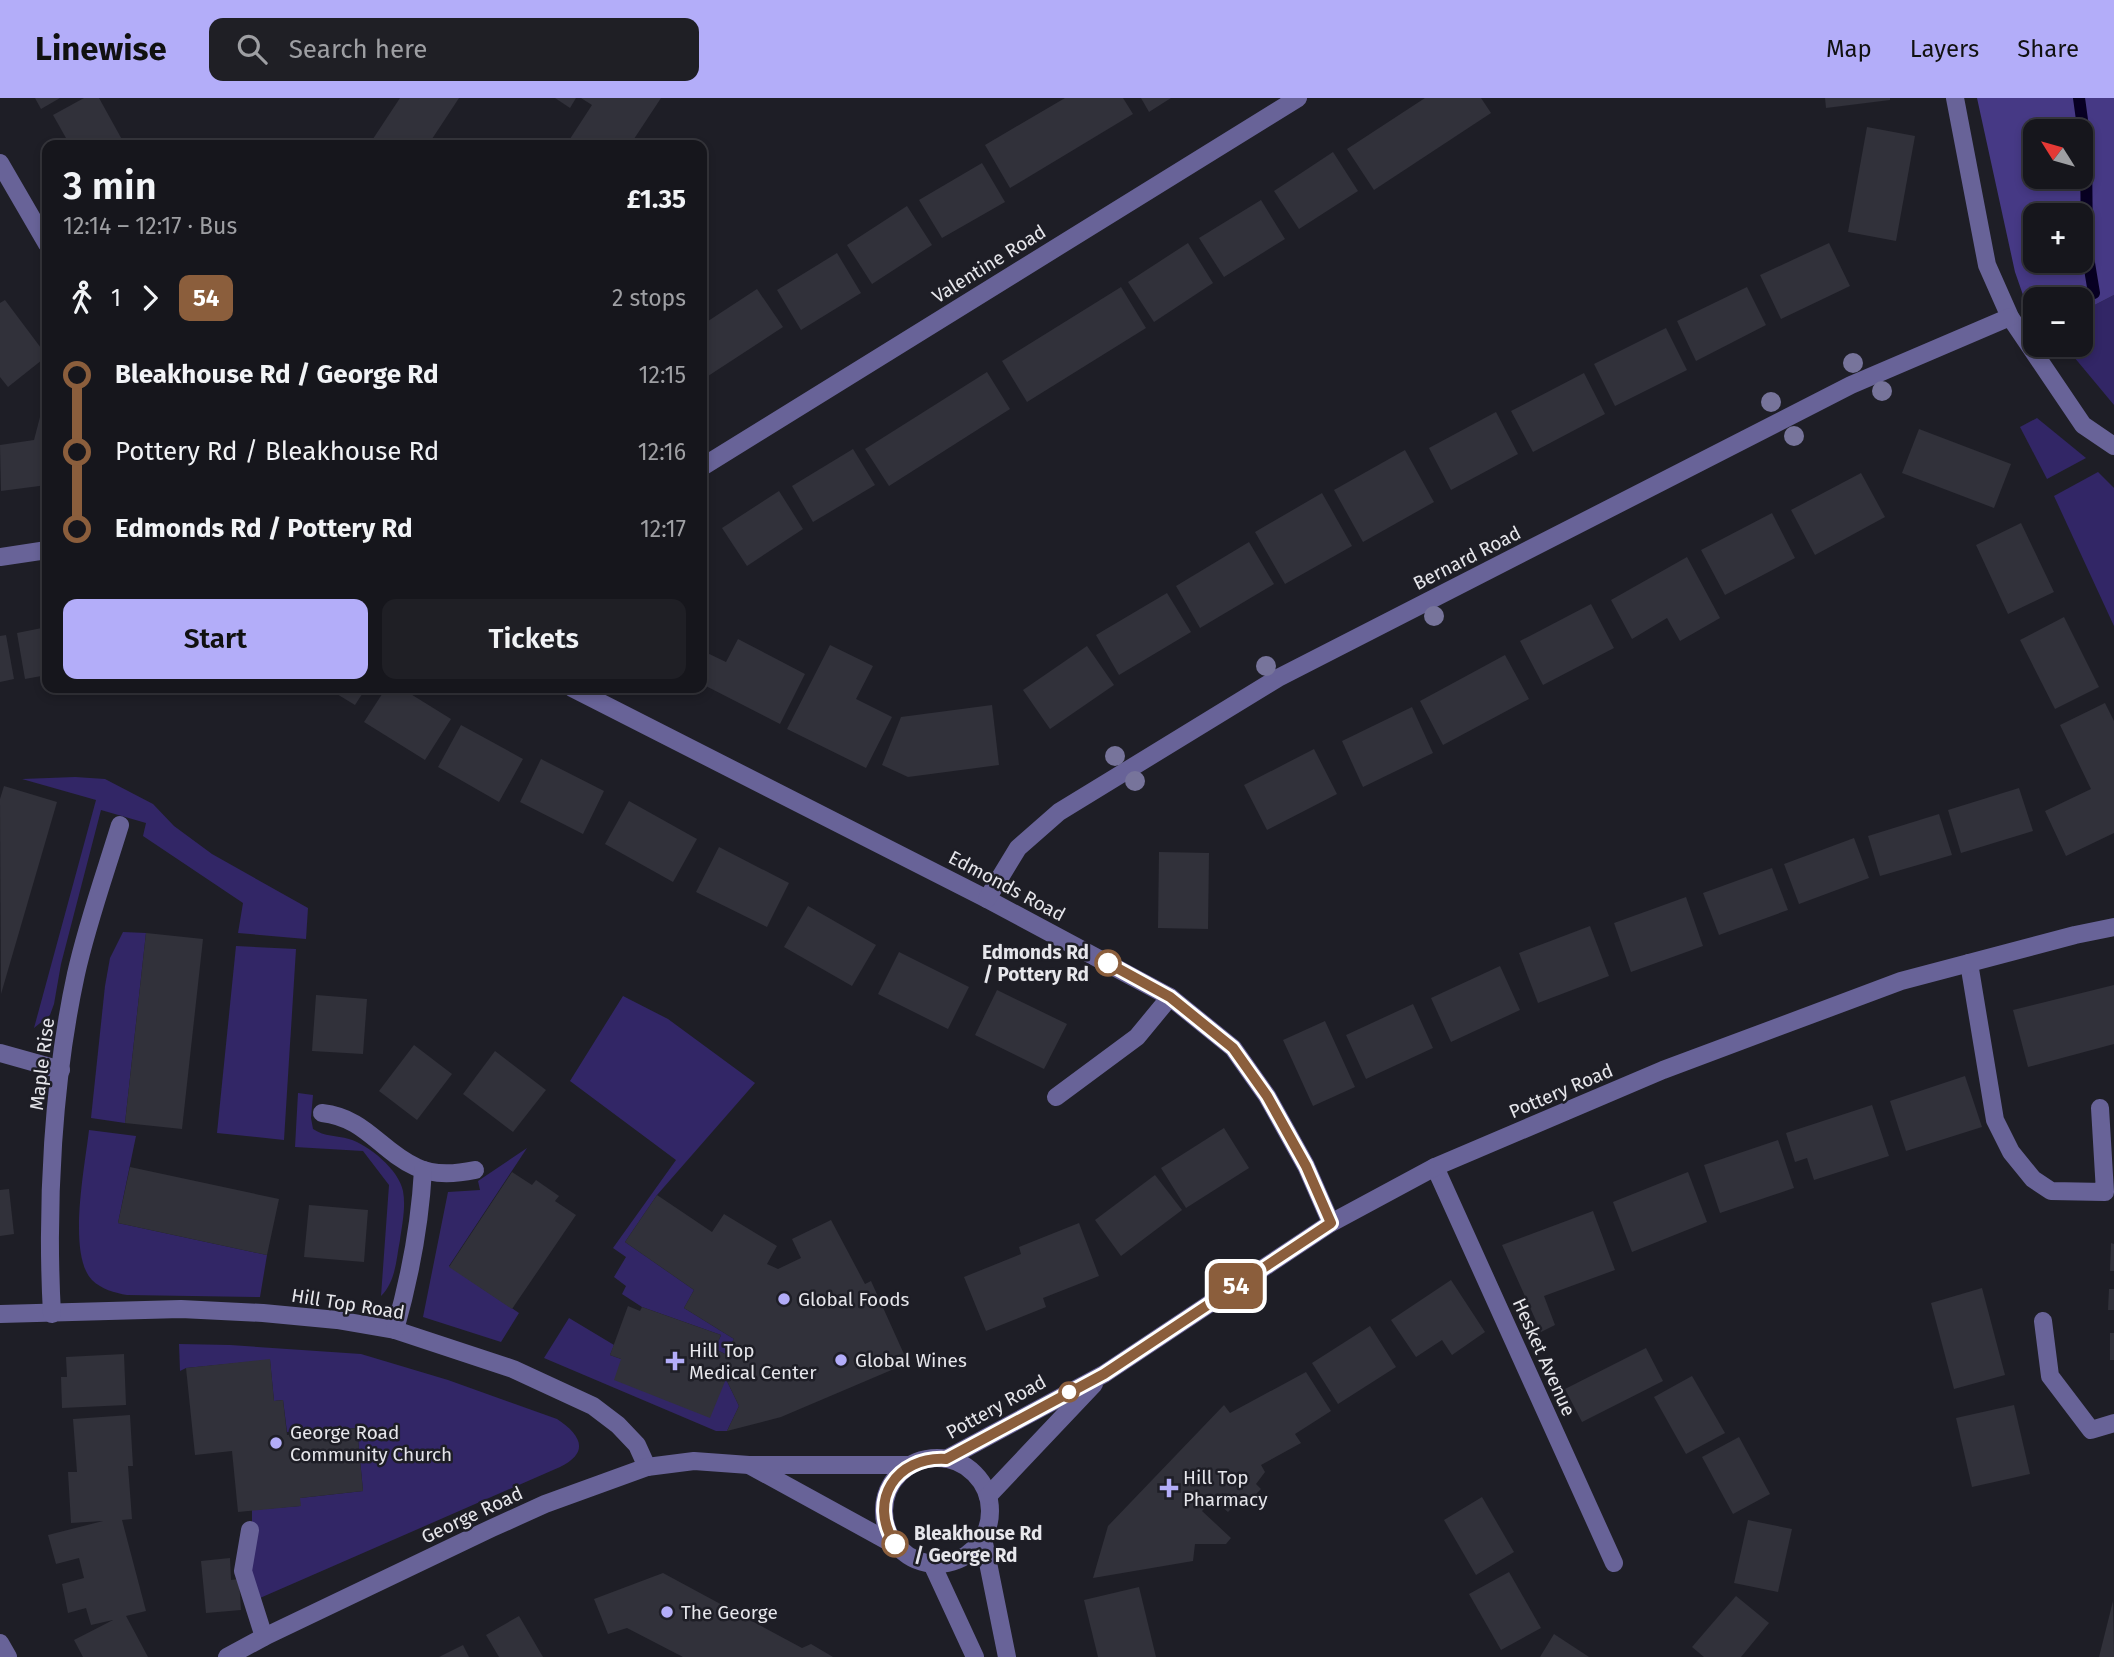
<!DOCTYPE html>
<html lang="en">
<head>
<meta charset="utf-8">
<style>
  body { margin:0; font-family:"Fira Sans",sans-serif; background:#1f1f25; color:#f1f3f6; height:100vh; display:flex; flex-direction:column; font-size:26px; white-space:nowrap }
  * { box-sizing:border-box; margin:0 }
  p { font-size:23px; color:#9e9fa3 }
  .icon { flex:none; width:38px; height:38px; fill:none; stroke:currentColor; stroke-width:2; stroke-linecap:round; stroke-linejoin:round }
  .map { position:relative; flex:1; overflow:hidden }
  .sheet { position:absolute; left:42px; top:42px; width:665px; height:553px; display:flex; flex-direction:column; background:#16161c; border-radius:14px; box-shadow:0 4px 10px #0003,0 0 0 2px #35353b }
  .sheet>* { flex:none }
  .badge { padding:0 14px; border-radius:10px; font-size:24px; line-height:46px }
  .needle { width:46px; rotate:307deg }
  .fabs { position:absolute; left:2023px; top:21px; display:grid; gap:14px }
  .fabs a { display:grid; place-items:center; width:70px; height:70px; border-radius:14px; background:#16161c; box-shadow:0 4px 10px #0003,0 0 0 2px #35353b; font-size:35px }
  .map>.badge { position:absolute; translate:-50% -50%; box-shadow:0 0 0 4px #fff }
  .legs { display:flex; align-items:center; gap:10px; height:77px; padding:0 21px; font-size:23px }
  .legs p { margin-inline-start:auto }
  .headline { display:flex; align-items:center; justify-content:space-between; height:119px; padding:0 21px }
  h1 { font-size:38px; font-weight:600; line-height:52px }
  .action { display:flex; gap:14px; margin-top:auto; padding:14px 21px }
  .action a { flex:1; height:80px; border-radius:14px; background:#b3adf9; color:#111; font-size:28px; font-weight:600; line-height:80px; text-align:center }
  .action a+a { background:#1f1f25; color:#f1f3f6 }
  ul { padding:0 21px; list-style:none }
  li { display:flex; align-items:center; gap:24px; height:77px; font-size:26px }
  li i { display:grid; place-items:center; width:10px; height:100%; margin:0 9px; background:currentColor }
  li i::after { content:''; width:18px; height:18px; margin:-9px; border:5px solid; border-radius:50%; background:#16161c }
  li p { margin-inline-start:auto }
  li:first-child i { background:linear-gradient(#0000 50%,currentColor 0) }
  li:last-child i { background:linear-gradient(currentColor 50%,#0000 0) }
  header { display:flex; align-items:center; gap:42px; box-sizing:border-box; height:98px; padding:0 35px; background:#b3adf9; color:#111 }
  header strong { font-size:33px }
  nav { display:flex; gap:38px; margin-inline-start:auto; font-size:24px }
  .search { width:490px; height:63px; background:#1f1f25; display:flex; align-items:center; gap:18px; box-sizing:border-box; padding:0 24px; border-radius:14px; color:#9e9fa3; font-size:26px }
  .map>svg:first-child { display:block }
  .green { fill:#322666 }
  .forest { fill:#463985; fill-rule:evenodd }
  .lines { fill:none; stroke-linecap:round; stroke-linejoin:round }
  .stream { stroke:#080023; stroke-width:12 }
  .building { fill:#31313a }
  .minor { stroke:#686398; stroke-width:18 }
  .tree { fill:#77749b }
  .line-1-casing { stroke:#fff; stroke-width:16 }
  .line-1 { stroke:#8b5e3c; stroke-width:10 }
  .stop-1-dot { fill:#fff; stroke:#8b5e3c; stroke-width:3.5 }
  .poi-dot { fill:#b3adf9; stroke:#1e1e26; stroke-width:2.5 }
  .labels { text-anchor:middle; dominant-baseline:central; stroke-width:5; stroke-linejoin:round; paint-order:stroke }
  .street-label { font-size:19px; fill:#e6e6eb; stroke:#1e1e26 }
  .stop-label { font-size:19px; font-weight:bold; fill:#e6e6eb; stroke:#1e1e26; text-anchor:end }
  .poi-label { font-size:19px; fill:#e6e6eb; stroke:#1e1e26; text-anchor:start }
</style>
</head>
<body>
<header>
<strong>Linewise</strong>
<div class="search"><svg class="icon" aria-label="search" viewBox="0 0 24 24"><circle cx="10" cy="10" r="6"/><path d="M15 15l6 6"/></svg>Search here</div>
<nav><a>Map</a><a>Layers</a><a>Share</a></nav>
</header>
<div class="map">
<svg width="2114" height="1559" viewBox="0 0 2114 1559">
  <rect width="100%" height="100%" fill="#1e1e26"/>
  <g class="green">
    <polygon points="2114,197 2114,307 2064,247 2081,247 2081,214"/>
    <polygon points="2037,320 2086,360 2047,381 2020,329"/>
    <polygon points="2098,374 2114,390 2114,528 2054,398"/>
    <polygon points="75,679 105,681 153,706 174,728 212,756 308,810 306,841 238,835 243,805 143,738 146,725 101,712 61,866 54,906 50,917 34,930 96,702 22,681"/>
    <polygon points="123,834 146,835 125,1025 91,1020 105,888 110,860"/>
    <polygon points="236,848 296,851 284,1042 217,1035"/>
    <polygon points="623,898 668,921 755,985 657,1097 625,1144 694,1192 684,1210 734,1241 725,1256 715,1251 721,1237 642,1209 622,1196 626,1188 614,1179 626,1159 613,1150 676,1062 570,983"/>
    <path d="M 298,995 L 313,997 L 311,1020 L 313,1031 C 325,1039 336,1037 349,1041 C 369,1047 399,1072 403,1093 C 406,1109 402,1127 400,1142 C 396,1162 396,1183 381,1198 L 389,1087 L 363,1053 L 295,1049 Z"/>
    <path d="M 89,1032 L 136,1038 L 118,1125 L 267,1157 L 260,1199 L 127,1197 C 115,1195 101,1191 92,1182 C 67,1156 85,1068 89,1032 Z"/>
    <polygon points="527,1050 449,1168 519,1215 501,1244 423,1219 448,1094 480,1092 478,1083"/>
    <polygon points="569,1220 614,1247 610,1257 621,1261 726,1281 739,1308 727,1333 716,1333 544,1260"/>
    <path d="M 179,1246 L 230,1247 L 361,1256 L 448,1282 L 557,1321 C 580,1336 591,1354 560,1369 L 260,1500 L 252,1482 L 252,1412 L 300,1408 L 300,1400 L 363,1393 L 357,1330 L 287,1334 L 283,1302 L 274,1303 L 270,1262 L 186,1270 L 180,1273 Z"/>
  </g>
  <path class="forest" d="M 1977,0 L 2114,0 L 2114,197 L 2081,214 L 2081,201 L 2035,201 L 2035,211 L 2023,197 L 2015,174 ZM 2035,33 L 2081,33 L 2081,79 L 2035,79 ZM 2035,117 L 2081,117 L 2081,163 L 2035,163 Z"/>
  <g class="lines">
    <polyline class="stream" points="2079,0 2086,51 2087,153 2094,195"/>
  </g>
  <g class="building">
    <polygon points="35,0 60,0 41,11"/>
    <polygon points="84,0 99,0 125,47 70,47 53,17"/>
    <polygon points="400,0 459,0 428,47 369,47"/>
    <polygon points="555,0 576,0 570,10"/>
    <polygon points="581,0 661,0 630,47 566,47 592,7"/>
    <polygon points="1065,0 1123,0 1133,16 1010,90 985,47"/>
    <polygon points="1141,0 1171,0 1149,14"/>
    <polygon points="1425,0 1481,0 1491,15 1374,92 1347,51"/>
    <polygon points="1825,0 1890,0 1890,2 1826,10"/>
    <polygon points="1867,29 1915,38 1896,143 1848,134"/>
    <polygon points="1333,54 1358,93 1299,131 1274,93"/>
    <polygon points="982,65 1005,104 942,140 919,102"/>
    <polygon points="1261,102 1285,141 1224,179 1199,140"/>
    <polygon points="907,108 932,147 872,186 847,147"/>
    <polygon points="1188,145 1213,185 1154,224 1128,184"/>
    <polygon points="1829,145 1850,188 1781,221 1760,177"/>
    <polygon points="837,155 861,195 801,232 777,192"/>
    <polygon points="1121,189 1146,230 1027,304 1002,263"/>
    <polygon points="1747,189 1766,227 1696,263 1677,223"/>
    <polygon points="757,191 783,229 702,282 702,227"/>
    <polygon points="5,202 47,258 8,289 0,279 0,205"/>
    <polygon points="1666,230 1687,272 1615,308 1594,266"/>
    <polygon points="987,274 1010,311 889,388 865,351"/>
    <polygon points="1584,275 1605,316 1533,354 1511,313"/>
    <polygon points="46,296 47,387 1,393 0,347 34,342"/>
    <polygon points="1496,314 1518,356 1451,392 1429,350"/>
    <polygon points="1919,331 2011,366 1994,410 1902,375"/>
    <polygon points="853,351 875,387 813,424 792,388"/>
    <polygon points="1405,352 1434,404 1363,444 1334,392"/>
    <polygon points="1861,375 1885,419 1815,457 1791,412"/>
    <polygon points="779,393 803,431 747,468 722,430"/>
    <polygon points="1322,395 1352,448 1285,486 1255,434"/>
    <polygon points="1772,415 1795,460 1725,497 1701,452"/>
    <polygon points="2021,425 2054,494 2008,516 1976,447"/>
    <polygon points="1249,444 1274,486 1200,530 1176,488"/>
    <polygon points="1687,459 1720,520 1680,543 1667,520 1632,541 1611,502"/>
    <polygon points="1167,495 1191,534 1119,577 1096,537"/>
    <polygon points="1591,506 1614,550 1543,587 1520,543"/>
    <polygon points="2064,519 2099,589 2055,611 2020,542"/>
    <polygon points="47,529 47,577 25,581 17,535"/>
    <polygon points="6,537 14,581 0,584 0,538"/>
    <polygon points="738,541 805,576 780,626 702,586 703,553 726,564"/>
    <polygon points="830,547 873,568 856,601 892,619 866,670 787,631"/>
    <polygon points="1087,548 1114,587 1050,631 1023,592"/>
    <polygon points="1505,557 1529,601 1443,647 1420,603"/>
    <polygon points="327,590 366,590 355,607"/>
    <polygon points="386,590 401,590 451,621 425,662 364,624"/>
    <polygon points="2105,605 2114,623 2114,735 2066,758 2045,713 2091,691 2060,627"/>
    <polygon points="992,607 999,667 908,679 882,667 901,619"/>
    <polygon points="1412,609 1433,655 1363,689 1342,643"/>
    <polygon points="461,627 523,661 499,704 438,669"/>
    <polygon points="1314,651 1337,696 1267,732 1244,687"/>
    <polygon points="541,661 604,693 583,736 520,704"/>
    <polygon points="4,688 57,704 1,896 0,701"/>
    <polygon points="2019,690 2033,733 1961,755 1948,712"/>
    <polygon points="629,703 697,741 673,784 605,746"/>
    <polygon points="1939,716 1952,757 1880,778 1868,738"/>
    <polygon points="1854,740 1869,780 1799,806 1784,766"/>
    <polygon points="719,749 789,785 767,829 696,794"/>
    <polygon points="1159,754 1209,755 1208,831 1158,830"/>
    <polygon points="1772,770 1788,812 1719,837 1703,795"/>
    <polygon points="1686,799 1703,848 1631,874 1614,825"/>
    <polygon points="808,808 876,847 852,888 784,849"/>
    <polygon points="1590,828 1609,878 1538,905 1519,855"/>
    <polygon points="146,835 203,841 182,1031 125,1025"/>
    <polygon points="899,854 969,889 948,931 878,896"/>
    <polygon points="1500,868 1520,912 1451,944 1431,900"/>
    <polygon points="2114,887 2114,946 2028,969 2013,912"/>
    <polygon points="997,892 1067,926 1044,971 975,937"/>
    <polygon points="316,897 367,901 363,956 312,953"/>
    <polygon points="1413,906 1433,950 1366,981 1346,937"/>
    <polygon points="1325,923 1355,989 1313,1008 1283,942"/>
    <polygon points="414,947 452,976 417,1022 379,993"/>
    <polygon points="495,953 546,992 513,1034 463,996"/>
    <polygon points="1965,978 1982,1029 1906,1053 1890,1003"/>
    <polygon points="1872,1007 1889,1058 1814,1082 1807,1060 1795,1064 1786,1035"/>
    <polygon points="1224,1030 1249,1070 1186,1110 1161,1070"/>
    <polygon points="1778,1042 1794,1090 1720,1115 1704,1067"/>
    <polygon points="130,1069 279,1101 267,1157 118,1125"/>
    <polygon points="512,1074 532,1087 536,1082 559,1098 555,1103 576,1117 512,1211 449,1169"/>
    <polygon points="1688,1074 1707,1124 1632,1154 1613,1104"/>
    <polygon points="1155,1077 1182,1112 1121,1158 1095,1122"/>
    <polygon points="9,1091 14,1136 0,1138 0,1092"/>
    <polygon points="657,1097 712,1134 724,1116 777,1148 767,1166 778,1171 801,1160 792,1141 831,1122 865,1186 871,1183 908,1265 781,1319 727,1333 739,1308 726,1281 710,1320 614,1282 621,1261 610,1257 628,1208 640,1213 642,1209 721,1237 715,1251 725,1256 734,1241 684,1210 694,1192 625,1144"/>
    <polygon points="309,1107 368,1112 364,1164 304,1159"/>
    <polygon points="1593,1113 1615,1172 1544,1198 1555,1227 1541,1234 1502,1147"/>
    <polygon points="1079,1125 1099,1178 1043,1200 1046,1209 986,1233 964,1179 1021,1156 1019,1149"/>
    <polygon points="2111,1145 2114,1146 2114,1173 2110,1173"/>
    <polygon points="1451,1182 1485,1234 1452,1257 1442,1242 1416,1259 1391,1222"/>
    <polygon points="1982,1190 2005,1277 1954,1291 1931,1205"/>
    <polygon points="2109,1191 2114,1191 2114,1212 2108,1212"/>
    <polygon points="1370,1228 1396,1269 1338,1306 1312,1265"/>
    <rect x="2110" y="1235" width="4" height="27"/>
    <polygon points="1646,1250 1663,1283 1582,1324 1565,1291"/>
    <polygon points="124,1256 126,1307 62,1310 61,1279 67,1279 66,1259"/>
    <polygon points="270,1261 274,1303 283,1302 287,1337 357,1330 363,1393 300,1400 301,1408 238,1414 232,1353 195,1357 186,1270"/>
    <polygon points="1306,1274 1331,1313 1295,1336 1301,1345 1261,1367 1265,1374 1256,1386 1261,1391 1244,1408 1238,1403 1228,1414 1213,1401 1202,1413 1231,1440 1226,1446 1195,1446 1193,1463 1093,1480 1108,1428 1224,1307 1230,1315"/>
    <polygon points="1692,1278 1725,1335 1686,1356 1654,1299"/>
    <polygon points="2014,1307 2030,1376 1972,1389 1956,1320"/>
    <polygon points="130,1317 133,1368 128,1368 132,1421 122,1422 146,1513 126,1518 148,1559 83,1559 74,1542 113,1522 91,1527 86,1510 68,1515 62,1486 84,1480 79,1460 56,1466 48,1437 103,1423 71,1425 68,1374 77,1374 73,1321"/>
    <polygon points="1739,1339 1770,1396 1733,1416 1702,1359"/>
    <polygon points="1482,1399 1514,1454 1476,1477 1444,1422"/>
    <polygon points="1748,1422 1792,1431 1778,1494 1734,1485"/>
    <polygon points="230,1460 231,1482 239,1481 241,1512 206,1515 201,1463"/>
    <polygon points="1509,1474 1541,1530 1501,1552 1469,1496"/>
    <polygon points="663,1475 802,1550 811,1546 833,1559 683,1559 627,1530 608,1536 594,1501"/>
    <polygon points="1139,1489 1156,1559 1098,1559 1084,1502"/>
    <polygon points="1736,1498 1769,1525 1741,1559 1704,1559 1692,1549"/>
    <polygon points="2113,1503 2114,1559 2099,1559"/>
    <polygon points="519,1518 543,1559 499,1559 486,1537"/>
    <polygon points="1554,1536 1589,1559 1540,1559"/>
    <polygon points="463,1547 469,1559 439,1559"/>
  </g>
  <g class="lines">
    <g class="minor">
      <polyline points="1955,0 1987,167 2010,219 2083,327 2114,348"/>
      <polyline points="0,65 47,146"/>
      <polyline points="702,369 1298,0"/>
      <polyline points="0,459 47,452"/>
      <polyline points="572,590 987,801 1170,899 1233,950 1267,998 1306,1068 1331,1125"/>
      <polyline points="987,801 1018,750 1059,714 1278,580 1851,287 2010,219"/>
      <polyline points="1969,865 1995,1022 2011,1054 2033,1081 2051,1093 2105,1094 2100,1010"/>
      <polyline points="0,955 61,972"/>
      <polyline points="1056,999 1137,939 1170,899"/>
      <path d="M 322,1015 C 366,1020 379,1052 416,1069 C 434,1078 456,1076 475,1072"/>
      <polyline points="1435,1069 1614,1465"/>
      <polyline points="0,1216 181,1211 263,1215 337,1222 395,1232 513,1271 593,1308 618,1327 637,1347 647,1369"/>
      <path d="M 52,1216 C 46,1107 53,982 76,876 C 87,826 105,776 120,727"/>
      <polyline points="2043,1223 2050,1278 2091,1332 2114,1325"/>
      <path d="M 395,1232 C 410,1179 420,1127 423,1072"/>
      <circle cx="937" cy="1413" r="53"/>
      <polyline points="946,1361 1104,1276 1331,1125 1435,1069 1663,972 1901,883 2075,837 2114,829"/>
      <polyline points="751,1368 895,1447"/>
      <polyline points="988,1398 1094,1286"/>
      <polyline points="250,1432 243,1473 264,1539"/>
      <polyline points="983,1440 1007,1559"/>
      <polyline points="932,1466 975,1559"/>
      <polyline points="0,1545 8,1559"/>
      <polyline points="227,1559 264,1539 492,1430 545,1406 647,1369 694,1363 749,1367 910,1367"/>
    </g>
  </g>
  <g class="tree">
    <circle cx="1853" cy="265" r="10"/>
    <circle cx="1882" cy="293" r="10"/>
    <circle cx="1771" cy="304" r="10"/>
    <circle cx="1794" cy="338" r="10"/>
    <circle cx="1434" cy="518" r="10"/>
    <circle cx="1266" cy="568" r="10"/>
    <circle cx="1115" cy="658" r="10"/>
    <circle cx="1135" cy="683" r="10"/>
  </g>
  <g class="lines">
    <defs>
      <path id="line-1" d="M 895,1446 C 867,1403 896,1358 946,1361 L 1104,1276 L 1331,1125 L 1306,1068 L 1267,998 L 1233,950 L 1170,899 L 1108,865"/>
    </defs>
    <use href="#line-1" class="line-1-casing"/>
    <use href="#line-1" class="line-1"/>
  </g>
  <g class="stop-1-dot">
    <circle cx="1108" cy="865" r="12"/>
    <circle cx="1069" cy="1294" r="9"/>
    <circle cx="895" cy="1446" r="12"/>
  </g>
  <g class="poi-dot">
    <circle cx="784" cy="1201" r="7"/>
    <circle cx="841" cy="1262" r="7"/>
    <path d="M671.5 1252.5h7v7h7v7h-7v7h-7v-7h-7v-7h7z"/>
    <circle cx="276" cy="1345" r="7"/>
    <path d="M1165.5 1379.5h7v7h7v7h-7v7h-7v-7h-7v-7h7z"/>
    <circle cx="667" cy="1514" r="7"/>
  </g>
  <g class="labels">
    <g class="street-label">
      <text transform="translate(989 166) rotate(-32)">Valentine Road</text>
      <text transform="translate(1467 460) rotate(-27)">Bernard Road</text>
      <text transform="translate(1007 788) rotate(28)">Edmonds Road</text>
      <text transform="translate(42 966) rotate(-83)">Maple Rise</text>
      <text transform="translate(1561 993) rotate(-23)">Pottery Road</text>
      <text transform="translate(348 1206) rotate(9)">Hill Top Road</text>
      <text transform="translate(1544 1259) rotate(66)">Hesket Avenue</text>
      <text transform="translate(996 1309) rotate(-29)">Pottery Road</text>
      <text transform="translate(472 1417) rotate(-25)">George Road</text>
    </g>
    <g class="stop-label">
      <text x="1089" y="854">Edmonds Rd<tspan x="1089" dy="22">/ Pottery Rd</tspan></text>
      <text x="914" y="1435" text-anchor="start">Bleakhouse Rd<tspan x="914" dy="22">/ George Rd</tspan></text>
    </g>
    <g class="poi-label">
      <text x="798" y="1201">Global Foods</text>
      <text x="689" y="1252">Hill Top<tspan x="689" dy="22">Medical Center</tspan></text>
      <text x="855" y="1262">Global Wines</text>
      <text x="290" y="1334">George Road<tspan x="290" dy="22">Community Church</tspan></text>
      <text x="1183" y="1379">Hill Top<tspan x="1183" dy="22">Pharmacy</tspan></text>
      <text x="681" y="1514">The George</text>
    </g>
  </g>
</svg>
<div class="fabs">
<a><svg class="needle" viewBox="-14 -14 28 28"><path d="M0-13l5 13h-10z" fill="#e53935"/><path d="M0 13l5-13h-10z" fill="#9e9fa3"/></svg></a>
<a>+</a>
<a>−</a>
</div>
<b class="badge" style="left:1236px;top:1188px;background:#8b5e3c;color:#fff">54</b>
<section class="sheet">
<div class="headline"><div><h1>3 min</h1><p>12:14 – 12:17 · Bus</p></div><b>£1.35</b></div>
<div class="legs"><svg class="icon" aria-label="walk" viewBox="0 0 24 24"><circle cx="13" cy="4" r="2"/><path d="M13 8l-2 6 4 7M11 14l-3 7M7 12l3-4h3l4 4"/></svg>1<svg class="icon" aria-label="forward" viewBox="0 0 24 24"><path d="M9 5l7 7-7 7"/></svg><b class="badge" style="background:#8b5e3c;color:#fff">54</b><p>2 stops</p></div>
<ul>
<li><i style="color:#8b5e3c"></i><b>Bleakhouse Rd / George Rd</b><p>12:15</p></li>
<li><i style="color:#8b5e3c"></i><span>Pottery Rd / Bleakhouse Rd</span><p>12:16</p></li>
<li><i style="color:#8b5e3c"></i><b>Edmonds Rd / Pottery Rd</b><p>12:17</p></li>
</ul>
<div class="action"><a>Start</a><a>Tickets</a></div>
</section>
</div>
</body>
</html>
